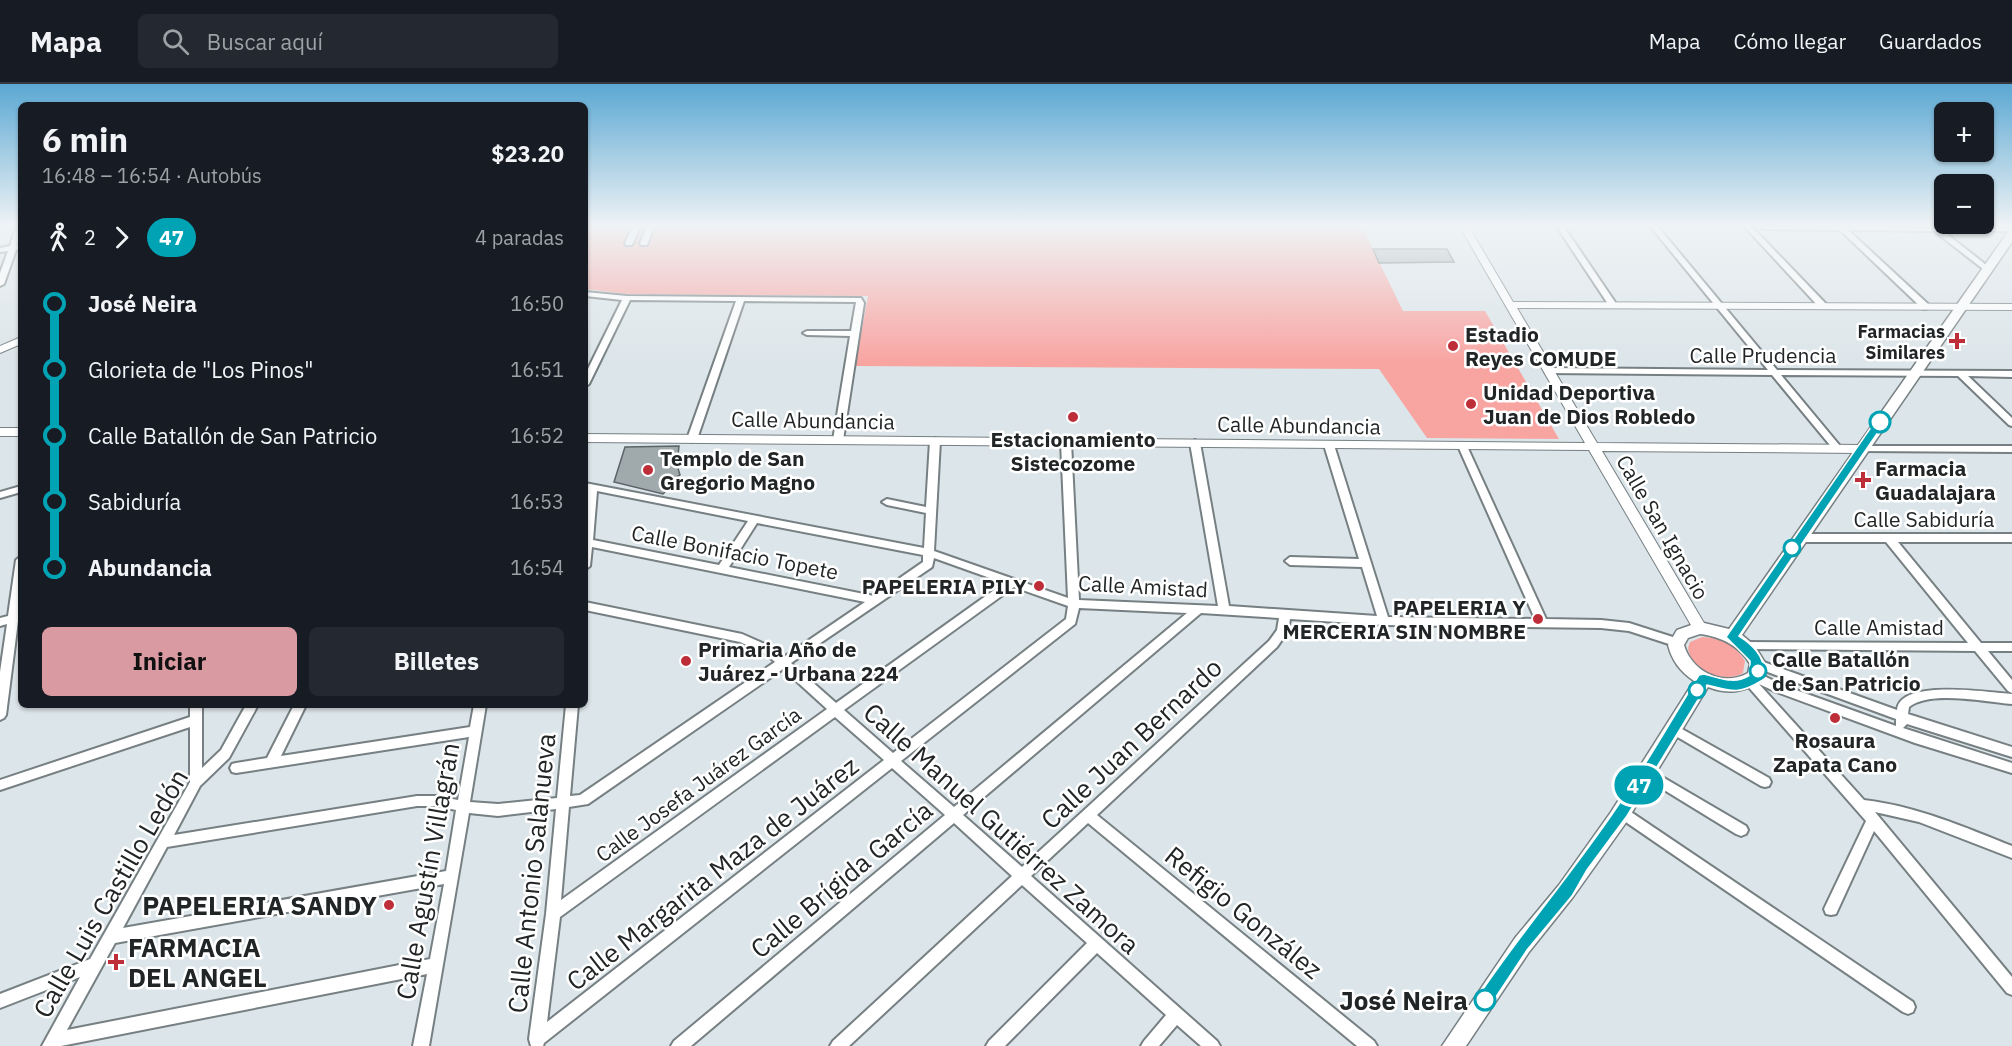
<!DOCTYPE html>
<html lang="es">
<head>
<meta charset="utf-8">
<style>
  body { margin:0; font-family:"IBM Plex Sans",sans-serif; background:#242831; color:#f1f3f6; height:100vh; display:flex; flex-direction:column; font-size:22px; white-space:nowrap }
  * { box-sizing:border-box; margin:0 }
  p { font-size:20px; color:#9ea1a6 }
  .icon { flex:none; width:33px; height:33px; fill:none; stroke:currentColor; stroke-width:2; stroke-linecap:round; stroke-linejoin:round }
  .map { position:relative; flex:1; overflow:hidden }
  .details { position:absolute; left:18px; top:18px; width:570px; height:606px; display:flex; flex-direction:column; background:#171b24; border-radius:9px; box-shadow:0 2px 4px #0004 }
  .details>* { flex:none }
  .badge { padding:0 12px; border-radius:20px; font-size:21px; line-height:39px }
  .fabs { position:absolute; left:1934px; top:18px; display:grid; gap:12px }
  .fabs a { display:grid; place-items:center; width:60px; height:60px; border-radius:9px; background:#171b24; box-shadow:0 2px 4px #0004; font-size:30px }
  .map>.badge { position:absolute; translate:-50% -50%; box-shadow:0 0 0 3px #fff }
  .legs { display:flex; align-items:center; gap:9px; height:66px; padding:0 24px; font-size:20px }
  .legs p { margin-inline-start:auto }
  .head { display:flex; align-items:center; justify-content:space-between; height:102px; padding:0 24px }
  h1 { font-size:33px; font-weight:700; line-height:45px }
  .cta { display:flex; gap:12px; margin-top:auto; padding:12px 24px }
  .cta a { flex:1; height:69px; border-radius:9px; background:#da9aa1; color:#111; font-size:24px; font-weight:700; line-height:69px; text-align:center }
  .cta a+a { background:#242831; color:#f1f3f6 }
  ul { padding:0 24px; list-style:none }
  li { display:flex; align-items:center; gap:21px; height:66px; font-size:22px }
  li i { display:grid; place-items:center; width:9px; height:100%; margin:0 8px; background:currentColor }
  li i::after { content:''; width:15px; height:15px; margin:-8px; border:4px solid; border-radius:50%; background:#171b24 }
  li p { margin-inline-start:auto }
  li:first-child i { background:linear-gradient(#0000 50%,currentColor 0) }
  li:last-child i { background:linear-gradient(currentColor 50%,#0000 0) }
  header { display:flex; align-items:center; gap:36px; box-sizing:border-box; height:84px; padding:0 30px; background:#171b24; border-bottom:2px solid #363941 }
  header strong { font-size:28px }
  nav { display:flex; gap:33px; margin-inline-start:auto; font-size:21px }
  .search { width:420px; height:54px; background:#242831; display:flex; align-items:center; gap:15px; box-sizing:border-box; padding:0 21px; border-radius:9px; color:#9ea1a6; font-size:22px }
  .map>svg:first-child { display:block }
  .green { fill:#f8a5a2 }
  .building { fill:#a0a9ac; stroke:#5c6467; stroke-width:1.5 }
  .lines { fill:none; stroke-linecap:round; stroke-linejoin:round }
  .minor-casing { stroke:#767f82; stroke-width:4 }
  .tertiary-casing { stroke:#767f82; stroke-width:2 }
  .secondary-casing { stroke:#767f82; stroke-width:3 }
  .minor { fill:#fff; fill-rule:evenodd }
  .tertiary { fill:#fff; fill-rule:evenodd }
  .secondary { fill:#fff; fill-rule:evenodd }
  .line-1 { fill:#00a3b4; stroke:#fff; stroke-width:1.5 }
  .poi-dot { fill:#be2e39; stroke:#fff; stroke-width:2 }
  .stop-1-dot { fill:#fff; stroke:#00a3b4; stroke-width:3 }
  .labels { text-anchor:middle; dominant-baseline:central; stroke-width:5; stroke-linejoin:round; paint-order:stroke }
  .far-poi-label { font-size:18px; font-weight:bold; fill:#212526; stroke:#fff; text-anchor:end }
  .poi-label { font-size:21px; font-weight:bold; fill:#212526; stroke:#fff; text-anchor:start }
  .street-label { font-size:21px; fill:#212526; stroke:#fff }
  .stop-label { font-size:21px; font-weight:bold; fill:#212526; stroke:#fff; text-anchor:start }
  .near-street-label { font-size:26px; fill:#212526; stroke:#fff }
  .near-poi-label { font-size:26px; font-weight:bold; fill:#212526; stroke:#fff; text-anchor:end }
  .near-stop-label { font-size:26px; font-weight:bold; fill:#212526; stroke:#fff; text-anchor:end }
</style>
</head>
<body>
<header>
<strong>Mapa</strong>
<div class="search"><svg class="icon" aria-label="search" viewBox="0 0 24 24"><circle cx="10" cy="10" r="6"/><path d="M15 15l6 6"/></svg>Buscar aquí</div>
<nav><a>Mapa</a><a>Cómo llegar</a><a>Guardados</a></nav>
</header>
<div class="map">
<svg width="2012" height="962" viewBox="0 0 2012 962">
  <rect width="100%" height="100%" fill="#dce5e9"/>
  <g class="green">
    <polygon points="585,143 1362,143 1403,227 1485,227 1559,355 1427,354 1379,285 855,282 868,212 629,210 585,205"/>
    <path d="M 1702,553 C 1720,553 1736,561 1745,577 L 1743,589 C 1724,600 1691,587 1688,564 L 1690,558 Z"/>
  </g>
  <g class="building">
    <polygon points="1373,165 1447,165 1454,178 1379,179"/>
    <polygon points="679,362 677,381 680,391 664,401 669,404 663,410 614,398 625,363"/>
  </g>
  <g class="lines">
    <defs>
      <g id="minor">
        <polygon points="16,143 21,143 21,151 17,161 21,161 21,164 16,166 4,200 0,202 0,189 8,167 0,168 0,164 10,162"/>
        <polygon points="633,143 640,143 632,161 626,161 625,159"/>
        <polygon points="647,143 654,143 647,161 641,161 640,159"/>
        <polygon points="1557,143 1564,143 1617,221 1616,223 1610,223"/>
        <polygon points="1651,143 1658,143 1777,286 2012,287 2012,293 1968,292 2012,334 2012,342 2009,341 1958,292 1781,291 1840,362 1842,364 1837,367 1834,366 1772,291 1546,289 1545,287 1549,284 1768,286"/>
        <polygon points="1745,143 1752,143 1826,220 1826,224 1820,224"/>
        <polygon points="1761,143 2012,143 2012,147 1943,147 1990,184 1990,188 1987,188 1934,147 1848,146 1929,221 1930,223 1926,225 1923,225 1840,146 1764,145"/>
        <polygon points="585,208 627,212 861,214 864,219 843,356 838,359 833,356 850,252 807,251 803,249 807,247 851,247 856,218 744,217 697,355 692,358 687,355 736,217 630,216 589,300 585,303 585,291 622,216 585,212"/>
        <path d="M 935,354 L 940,357 L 934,467 L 1068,514 L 1061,358 L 1066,355 L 1071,358 L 1079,516 L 1218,522 L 1190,359 L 1195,356 L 1200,359 L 1229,522 L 1377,532 L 1362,483 L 1290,481 L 1285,477 L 1290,473 L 1359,475 L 1324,361 L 1329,358 L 1334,361 L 1388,533 L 1535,535 L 1458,362 L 1463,359 L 1466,360 L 1546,535 L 1601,536 L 1629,539 L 1679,555 L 1681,558 L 1679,561 L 1675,562 L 1629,547 L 1601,544 L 1384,541 L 1290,535 L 1288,547 L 1277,563 L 1097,731 L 1374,957 L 1377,962 L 1357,962 L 1088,739 L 1031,792 L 1217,957 L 1220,962 L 1201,962 L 1177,941 L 1159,962 L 1141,962 L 1144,957 L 1166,931 L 1097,869 L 1005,962 L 986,962 L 989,957 L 1087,859 L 1022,801 L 849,962 L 830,962 L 833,957 L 1012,792 L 954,739 L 691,962 L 671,962 L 674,957 L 945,731 L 892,684 L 544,959 L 543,962 L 531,962 L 529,955 L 546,830 L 556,725 L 498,732 L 469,729 L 429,962 L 413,962 L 427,890 L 61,962 L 42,962 L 80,893 L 0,924 L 0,910 L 90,875 L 190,698 L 190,643 L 0,706 L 0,696 L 190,633 L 190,621 L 202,621 L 202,684 L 221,666 L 246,621 L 258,621 L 229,674 L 200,702 L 174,751 L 417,712 L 436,712 L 458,716 L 469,653 L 236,689 L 232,688 L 230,684 L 232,680 L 236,679 L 267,674 L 294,621 L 306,621 L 281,672 L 470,643 L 474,621 L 486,621 L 470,718 L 498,720 L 557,714 L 566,621 L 578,621 L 570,712 L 580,711 L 775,578 L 766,570 L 740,558 L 585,526 L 585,518 L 742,550 L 774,564 L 784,573 L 865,518 L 592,463 L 590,482 L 585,486 L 585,426 L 587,406 L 585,405 L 585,399 L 924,464 L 926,429 L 887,421 L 882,418 L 887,415 L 926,423 L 930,357 ZM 597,407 L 748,437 L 719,481 L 593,456 ZM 757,439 L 923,471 L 923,478 L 874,512 L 729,483 ZM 934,474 L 1004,499 L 836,619 L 791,579 L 932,483 ZM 1014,503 L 1068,522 L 1066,535 L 893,669 L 844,626 ZM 1079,524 L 1187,529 L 954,723 L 901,677 L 1075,540 ZM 1201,529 L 1279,534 L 1277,546 L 1269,557 L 1022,783 L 963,731 ZM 783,585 L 827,625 L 561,816 L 569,723 L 588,720 ZM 835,633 L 884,676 L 547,938 L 560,833 ZM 417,722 L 436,722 L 456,726 L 446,787 L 123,844 L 167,763 ZM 444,800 L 430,875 L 67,946 L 115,859 Z"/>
        <polygon points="1861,362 2012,362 2012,368 1858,367 1856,365 1858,363"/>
        <polygon points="21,402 21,408 0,414 0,408"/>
        <polygon points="1800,450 2012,450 2012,458 1898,458 1981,559 2012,559 2012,567 1988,567 2012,596 2012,609 2008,607 1975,567 1741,565 1739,562 1741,559 1745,558 1968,559 1886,458 1800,458 1795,454"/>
        <polygon points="21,472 19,528 21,528 21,536 18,537 6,631 4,634 0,636 0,588 7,540 0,542 0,534 8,532 16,476"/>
        <path d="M 1758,576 L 1897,626 C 1900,594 1990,609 2012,610 L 2012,620 C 1985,618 1930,606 1909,623 L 1908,630 L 2012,663 L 2012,673 L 1907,640 L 1903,644 L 2012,679 L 2012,689 L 1915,659 L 1774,607 L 1759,600 L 1864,716 C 1916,722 1964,743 2012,762 L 2012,774 L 1919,738 L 1875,728 L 2012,893 L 2012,911 L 2007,909 L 1874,747 L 1836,830 L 1831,831 L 1826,830 L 1824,825 L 1866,737 L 1745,599 L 1747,596 L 1751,594 L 1752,590 L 1756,588 L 1782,601 L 1896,642 L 1896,635 L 1754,583 L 1752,580 L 1754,577 Z"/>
        <polygon points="1673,640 1769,694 1771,698 1769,702 1765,703 1761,702 1669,648 1667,645 1669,642"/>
        <polygon points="1647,684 1746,742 1748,746 1746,750 1741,752 1736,750 1643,693 1641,689 1643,685"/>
        <polygon points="1622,722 1913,918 1915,923 1913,928 1908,930 1903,928 1617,732 1616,728 1617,724"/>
      </g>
      <g id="tertiary">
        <polygon points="1460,143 1469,143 1513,218 2012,220 2012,226 1517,224 1597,359 1861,361 1867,365 1861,369 1602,367 1707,544 1705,548 1695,548 1589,366 585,358 585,350 1585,359"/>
        <polygon points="21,253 21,260 0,269 0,262"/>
        <rect x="0" y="344" width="21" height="8"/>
      </g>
      <path id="secondary" d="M 2012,147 L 2012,158 L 1742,551 L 1754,561 L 1766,580 L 1762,598 C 1742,608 1729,611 1708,603 L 1625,740 L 1573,813 L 1529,868 L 1466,962 L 1442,962 L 1515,854 L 1559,801 L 1611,728 L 1694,597 C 1680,587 1672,577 1668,561 L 1677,546 L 1700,538 L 1729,545 L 2008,148 ZM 1700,550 C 1721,553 1739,561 1750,580 L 1748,589 C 1723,603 1692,588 1684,561 L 1688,554 Z"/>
    </defs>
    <use href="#minor" class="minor-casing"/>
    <use href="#tertiary" class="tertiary-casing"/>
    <use href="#secondary" class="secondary-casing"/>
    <use href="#minor" class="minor"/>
    <use href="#tertiary" class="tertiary"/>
    <use href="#secondary" class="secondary"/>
  </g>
  <linearGradient id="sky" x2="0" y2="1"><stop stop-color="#5ba8d3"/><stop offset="0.51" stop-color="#eff3f5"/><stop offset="1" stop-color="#eff3f5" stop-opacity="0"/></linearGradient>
  <rect width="2012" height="278" fill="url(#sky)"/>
  <path class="line-1" d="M 1880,335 L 1885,338 L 1739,552 C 1755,562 1769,577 1761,597 C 1739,611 1731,607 1707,601 L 1627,732 L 1587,786 L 1572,812 L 1527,866 L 1490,922 L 1485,924 L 1479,922 L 1476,916 L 1479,911 C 1523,846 1573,788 1617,723 C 1646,681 1672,635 1699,591 L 1704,590 C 1721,594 1734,601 1750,591 L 1750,577 L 1726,553 L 1876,336 Z"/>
  <g class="poi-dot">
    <path d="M1954 248h6v6h6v6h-6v6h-6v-6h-6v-6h6z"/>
    <circle cx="1453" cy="262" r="6"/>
    <circle cx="1471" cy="320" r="6"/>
    <circle cx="1073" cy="333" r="6"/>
    <circle cx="648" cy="386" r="6"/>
    <path d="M1860 387h6v6h6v6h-6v6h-6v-6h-6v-6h6z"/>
    <circle cx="1039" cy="502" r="6"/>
    <circle cx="1538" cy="535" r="6"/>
    <circle cx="686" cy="577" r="6"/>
    <circle cx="1835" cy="634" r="6"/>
    <circle cx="389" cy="821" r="6"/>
    <path d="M113 869h6v6h6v6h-6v6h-6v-6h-6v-6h6z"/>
  </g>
  <g class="stop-1-dot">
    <circle cx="1880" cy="338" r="10"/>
    <circle cx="1792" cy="464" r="8"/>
    <circle cx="1758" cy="587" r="8"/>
    <circle cx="1697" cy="606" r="8"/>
    <circle cx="1485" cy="916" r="10"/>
  </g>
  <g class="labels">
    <g class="far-poi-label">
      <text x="1945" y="247">Farmacias<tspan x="1945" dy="21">Similares</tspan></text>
    </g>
    <g class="poi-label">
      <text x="1465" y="250">Estadio<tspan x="1465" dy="24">Reyes COMUDE</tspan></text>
      <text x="1483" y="308">Unidad Deportiva<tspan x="1483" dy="24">Juan de Dios Robledo</tspan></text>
      <text x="1073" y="355" text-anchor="middle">Estacionamiento<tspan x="1073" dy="24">Sistecozome</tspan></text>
      <text x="660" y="374">Templo de San<tspan x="660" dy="24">Gregorio Magno</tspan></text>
      <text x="1875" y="384">Farmacia<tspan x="1875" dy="24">Guadalajara</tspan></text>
      <text x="1027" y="502" text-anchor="end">PAPELERIA PILY</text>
      <text x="1526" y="523" text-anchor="end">PAPELERIA Y<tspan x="1526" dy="24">MERCERIA SIN NOMBRE</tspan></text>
      <text x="698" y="565">Primaria Año de<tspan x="698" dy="24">Juárez - Urbana 224</tspan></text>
      <text x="1835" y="656" text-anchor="middle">Rosaura<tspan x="1835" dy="24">Zapata Cano</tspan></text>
    </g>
    <g class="street-label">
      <text x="1763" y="271">Calle Prudencia</text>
      <text transform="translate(813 336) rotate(1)">Calle Abundancia</text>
      <text transform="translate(1299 341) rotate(1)">Calle Abundancia</text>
      <text x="1924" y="435">Calle Sabiduría</text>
      <text transform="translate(1663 443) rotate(60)">Calle San Ignacio</text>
      <text transform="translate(735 468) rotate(11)">Calle Bonifacio Topete</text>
      <text transform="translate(1143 502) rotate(3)">Calle Amistad</text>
      <text x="1879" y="543">Calle Amistad</text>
      <text transform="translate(698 700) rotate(-36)">Calle Josefa Juárez García</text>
    </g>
    <g class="stop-label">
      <text x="1772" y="575">Calle Batallón<tspan x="1772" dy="24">de San Patricio</tspan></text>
    </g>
    <g class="near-street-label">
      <text transform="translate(1131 659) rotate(-43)">Calle Juan Bernardo</text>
      <text transform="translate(1002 744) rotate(42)">Calle Manuel Gutiérrez Zamora</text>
      <text transform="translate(427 787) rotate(-80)">Calle Agustín Villagrán</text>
      <text transform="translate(531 789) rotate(-84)">Calle Antonio Salanueva</text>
      <text transform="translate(712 789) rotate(-38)">Calle Margarita Maza de Juárez</text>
      <text transform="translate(841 795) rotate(-40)">Calle Brígida García</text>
      <text transform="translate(110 809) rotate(-60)">Calle Luis Castillo Ledón</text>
      <text transform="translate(1244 828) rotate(39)">Refigio González</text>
    </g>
    <g class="near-poi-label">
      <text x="377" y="821">PAPELERIA SANDY</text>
      <text x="128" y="863" text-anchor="start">FARMACIA<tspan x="128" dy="30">DEL ANGEL</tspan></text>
    </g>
    <g class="near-stop-label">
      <text x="1468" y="916">José Neira</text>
    </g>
  </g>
</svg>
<div class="fabs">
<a>+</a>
<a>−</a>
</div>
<b class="badge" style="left:1639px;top:701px;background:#00a3b4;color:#fff">47</b>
<section class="details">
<div class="head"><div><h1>6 min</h1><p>16:48 – 16:54 · Autobús</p></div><b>$23.20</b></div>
<div class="legs"><svg class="icon" aria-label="walk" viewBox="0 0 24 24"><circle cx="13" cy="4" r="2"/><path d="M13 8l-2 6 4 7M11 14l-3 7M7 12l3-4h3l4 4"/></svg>2<svg class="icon" aria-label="forward" viewBox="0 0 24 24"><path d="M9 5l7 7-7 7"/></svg><b class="badge" style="background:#00a3b4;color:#fff">47</b><p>4 paradas</p></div>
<ul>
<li><i style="color:#00a3b4"></i><b>José Neira</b><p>16:50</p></li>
<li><i style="color:#00a3b4"></i><span>Glorieta de &quot;Los Pinos&quot;</span><p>16:51</p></li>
<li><i style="color:#00a3b4"></i><span>Calle Batallón de San Patricio</span><p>16:52</p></li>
<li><i style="color:#00a3b4"></i><span>Sabiduría</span><p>16:53</p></li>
<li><i style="color:#00a3b4"></i><b>Abundancia</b><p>16:54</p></li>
</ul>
<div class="cta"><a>Iniciar</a><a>Billetes</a></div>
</section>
</div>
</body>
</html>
